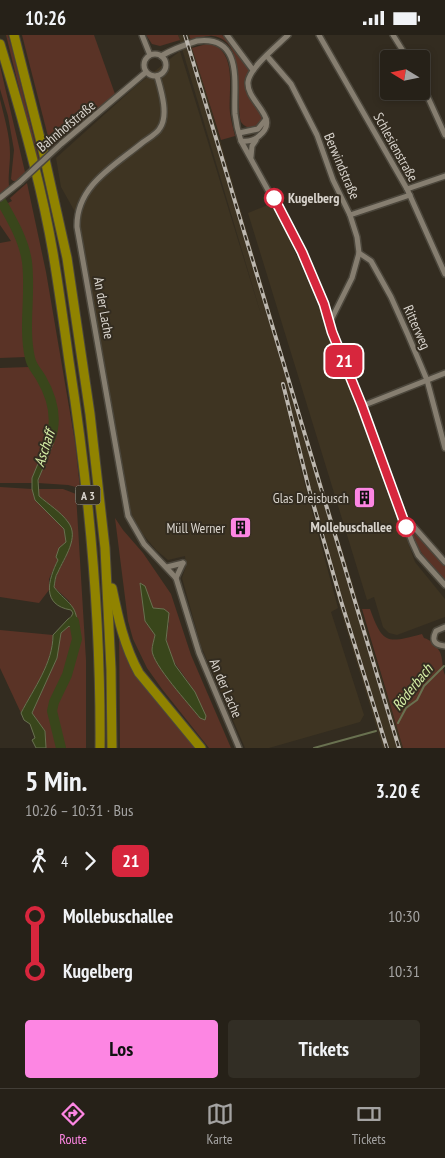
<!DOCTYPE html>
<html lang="de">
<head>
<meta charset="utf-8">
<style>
  body { margin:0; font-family:"PT Sans Narrow",sans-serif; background:#322e25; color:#f1f3f6; height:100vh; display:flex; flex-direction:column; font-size:19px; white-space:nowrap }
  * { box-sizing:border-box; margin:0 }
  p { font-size:16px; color:#a4a3a2 }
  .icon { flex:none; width:28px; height:28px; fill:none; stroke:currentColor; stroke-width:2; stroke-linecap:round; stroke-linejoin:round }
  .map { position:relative; height:713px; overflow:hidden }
  .drawer { display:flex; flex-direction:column; background:#262118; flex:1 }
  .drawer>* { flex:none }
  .badge { padding:0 10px; border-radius:8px; font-size:18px; line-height:32px }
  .needle { width:32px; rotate:280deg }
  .tools { position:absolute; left:380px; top:15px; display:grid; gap:10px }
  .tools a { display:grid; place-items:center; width:50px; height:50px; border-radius:5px; background:#262118; box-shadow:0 2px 8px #0003,0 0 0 1px #423e37; font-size:25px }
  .map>.badge { position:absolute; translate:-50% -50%; box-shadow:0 0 0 2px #fff }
  .legs { display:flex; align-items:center; gap:8px; height:55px; padding:0 25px; font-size:16px }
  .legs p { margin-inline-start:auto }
  .overview { display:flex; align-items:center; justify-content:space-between; height:85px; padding:0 25px }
  h1 { font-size:28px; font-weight:700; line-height:38px }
  .cta { display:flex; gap:10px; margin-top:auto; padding:10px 25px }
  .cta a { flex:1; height:58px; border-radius:5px; background:#fd86e3; color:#111; font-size:20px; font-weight:700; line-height:58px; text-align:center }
  .cta a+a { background:#322e25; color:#f1f3f6 }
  ul { padding:0 25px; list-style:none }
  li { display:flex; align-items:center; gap:18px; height:55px; font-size:19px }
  li i { display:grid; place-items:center; width:8px; height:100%; margin:0 6px; background:currentColor }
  li i::after { content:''; width:12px; height:12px; margin:-6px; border:4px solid; border-radius:50%; background:#262118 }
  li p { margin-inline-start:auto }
  li:first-child i { background:linear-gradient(#0000 50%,currentColor 0) }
  li:last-child i { background:linear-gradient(currentColor 50%,#0000 0) }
  .status { display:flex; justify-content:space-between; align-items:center; height:35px; padding:0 25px; background:#262118; direction:ltr }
  .status svg { height:14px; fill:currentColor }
  .tab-bar { display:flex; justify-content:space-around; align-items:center; height:70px; border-top:1px solid #423e37; background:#262118; font-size:14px; color:#a4a3a2 }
  .tab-bar a { display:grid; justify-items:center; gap:2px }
  .tab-bar .current { color:#fd86e3 }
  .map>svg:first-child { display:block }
  .built { fill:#3e3422 }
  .green { fill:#5a3326; fill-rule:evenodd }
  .water { fill:#39461b; stroke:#697150 }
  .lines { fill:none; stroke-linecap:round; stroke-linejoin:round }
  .stream { stroke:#697150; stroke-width:2 }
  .river { stroke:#39461b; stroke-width:10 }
  .street-casing { stroke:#4c473c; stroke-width:8 }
  .highway-casing { stroke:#4c473c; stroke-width:11 }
  .street { stroke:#867e70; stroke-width:5 }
  .highway { stroke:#908300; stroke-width:9 }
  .rail-casing { stroke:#bcb7af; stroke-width:4 }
  .rail { stroke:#332c20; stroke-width:2; stroke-dasharray:5.5; stroke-linecap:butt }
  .street-bridge-casing { stroke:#4c473c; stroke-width:8; stroke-linecap:butt }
  .street-bridge { stroke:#867e70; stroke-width:5 }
  .line-1-casing { stroke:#fff; stroke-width:11 }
  .line-1 { stroke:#d7263d; stroke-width:8 }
  .stop-1-dot { fill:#fff; stroke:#d7263d; stroke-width:2.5 }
  .labels { text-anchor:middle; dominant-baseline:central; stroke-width:4; stroke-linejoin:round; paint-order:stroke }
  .shield { fill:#332c20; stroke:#a7a299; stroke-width:1 }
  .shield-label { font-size:12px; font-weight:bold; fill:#d9d4cd }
  .street-label { font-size:14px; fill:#d9d4cd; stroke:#332c20 }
  .stop-label { font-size:14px; font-weight:bold; fill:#d9d4cd; stroke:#332c20; text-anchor:start }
  .poi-label { font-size:14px; fill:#d9d4cd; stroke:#332c20; text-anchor:end }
  .water-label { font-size:15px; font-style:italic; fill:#d6efa6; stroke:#332c20 }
</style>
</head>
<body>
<div class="status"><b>10:26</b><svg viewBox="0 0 49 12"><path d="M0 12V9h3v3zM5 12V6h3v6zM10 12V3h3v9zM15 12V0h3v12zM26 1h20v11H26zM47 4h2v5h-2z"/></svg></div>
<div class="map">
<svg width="445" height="713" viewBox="0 0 445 713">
  <rect width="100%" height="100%" fill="#332c20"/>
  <g class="built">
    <polygon points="178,0 189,0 299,373 403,713 383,713 340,573 291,398 338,573 331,577 364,680 360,687 269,713 245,713 201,611 182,543 186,531 185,521 168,525 156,515 136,491 131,477 79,184 61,152 56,123 136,51 180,16 262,283"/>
    <polygon points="273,168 321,275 359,371 415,527 445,564 445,582 397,600 389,598 383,592 374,562 367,565 248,178"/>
  </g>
  <g class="green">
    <polygon points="6,0 8,0 13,17 39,124 37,126"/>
    <polygon points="22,0 94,0 115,59 51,113"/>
    <polygon points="146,0 178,0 180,5 160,11 152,9"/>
    <path d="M 189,0 L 222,0 L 228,4 L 250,34 C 239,57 251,62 262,80 C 262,93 249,98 241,87 C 235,66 247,5 213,1 C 206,0 198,4 191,6 Z"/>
    <path d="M 210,8 C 238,17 228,56 230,78 C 231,85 233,93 235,101 L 221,105 L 192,13 Z"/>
    <polygon points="0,31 25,137 16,146 13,146 11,144 14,115 8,81 0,54"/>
    <path d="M 0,64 C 4,82 10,100 10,119 C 10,130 8,140 9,151 L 0,159 Z"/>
    <polygon points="27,148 46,237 75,407 80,453 68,450 38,448 44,427 53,409 50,394 47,407 32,443 32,448 0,448 0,333 29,332 26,322 0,323 0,208 11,206 0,190 0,172 12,166 10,163"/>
    <polygon points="0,452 32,454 35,465 64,494 66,507 49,544 49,555 39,568 0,562"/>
    <polygon points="38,454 63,454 76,459 86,625 86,713 46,713 45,696 32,678 57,623 61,598 69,591 77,597 78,588 69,566 54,552 57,538 66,522 68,486 39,461"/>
    <path d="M 115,483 L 123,495 L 143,518 L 171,559 L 191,620 L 231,713 L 209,713 L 162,654 L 147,633 L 133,604 L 128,586 ZM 140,549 L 153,573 L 169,588 C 160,620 180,631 194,656 C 198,663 198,674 200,683 L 159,630 L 152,616 L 155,600 L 145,586 Z"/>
    <path d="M 413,495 L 445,530 L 445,545 C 430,531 418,516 411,497 Z"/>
    <path d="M 362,574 L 370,574 C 383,610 387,608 422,599 L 424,603 C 430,604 440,614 441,620 C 443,627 442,633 445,640 L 445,713 L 403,713 Z"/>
    <path d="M 0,595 L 53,600 C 53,628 34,653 21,678 L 0,633 Z"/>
    <polygon points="119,596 129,630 136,641 197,713 120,713"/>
  </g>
  <g class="water">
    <path d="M 52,393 L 55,395 L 53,409 L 38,445 L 39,461 C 48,469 61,477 68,487 C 80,502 64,523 58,537 C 55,541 55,547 54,552 C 68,570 79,569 77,597 L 69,591 L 61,598 L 57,623 L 32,678 L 45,696 L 46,713 L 36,713 L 32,705 L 35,703 L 30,689 L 24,685 L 21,678 C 34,653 53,628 53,600 L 68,584 L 71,582 L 73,578 L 71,575 C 41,570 48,545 58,525 L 56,522 L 59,513 L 66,507 L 64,494 L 35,465 L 32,454 L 32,443 L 47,407 L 50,394 Z"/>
    <path d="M 140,548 L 145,551 L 153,573 L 164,574 L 169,578 L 166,605 L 175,630 L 195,657 L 206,681 L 205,685 L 200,683 C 190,670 152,629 152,615 C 152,611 154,605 155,600 L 145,586 Z"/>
  </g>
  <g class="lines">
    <g class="stream">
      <polyline points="398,688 406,673 417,665 424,651 444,631"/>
      <polyline points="314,713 376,696"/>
    </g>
    <g class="river">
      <path d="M 0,164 C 11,183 24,205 27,227 C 31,259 23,292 30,323 C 32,332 37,336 41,343 C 52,362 58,384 50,405"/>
      <polyline points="61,713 52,676 54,667 67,640 77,604 74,586"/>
    </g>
    <defs>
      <g id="street">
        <polyline points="142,0 150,20"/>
        <polyline points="227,0 253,35"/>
        <polyline points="319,0 407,154 445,239"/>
        <polyline points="393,0 408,24"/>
        <circle cx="155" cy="30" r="11"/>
        <path d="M 161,21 C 173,14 184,10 197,6 C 245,0 233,52 235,79 C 236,88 238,97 241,106 L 302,217 L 324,269 L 332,297 L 362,371 L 412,507 L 418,520 L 445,550"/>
        <polyline points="267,21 291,49 317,100 333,145 350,180 357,202 359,218 352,243 330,287"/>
        <path d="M 157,41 C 161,55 169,80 160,93 C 157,99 147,104 142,108 C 114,131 76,151 77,192 L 128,481 L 144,509 L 176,543 L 199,618 L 239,713"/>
        <polyline points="421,47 445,100"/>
        <polyline points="239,98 258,94 266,84"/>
        <path d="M 241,106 C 249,107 254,106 259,101 C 282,83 246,67 248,47 C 250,32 277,11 288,0"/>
        <polyline points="61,109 146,37"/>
        <polyline points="251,122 252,111 256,105"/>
        <polyline points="407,154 445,141"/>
        <polyline points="0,163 20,147"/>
        <polyline points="350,180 410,160"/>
        <polyline points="359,218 371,226 391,262 408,300 427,345 445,413"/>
        <polyline points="362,371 445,338"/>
        <polyline points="406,492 414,492 445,527"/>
        <polyline points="167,532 183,528"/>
        <polyline points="176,543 183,528"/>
        <path d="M 445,592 L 436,596 C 431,606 435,610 445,611"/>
      </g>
      <g id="highway">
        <polyline points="14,0 42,111 67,223 90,379 105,513 111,634 112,713"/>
        <path d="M 0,9 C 21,77 41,147 53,218 C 59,254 64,290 69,326 C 89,454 101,583 100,713"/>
        <path d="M 112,553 C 118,582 124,611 139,638 L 201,713"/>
      </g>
    </defs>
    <use href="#street" class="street-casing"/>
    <use href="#highway" class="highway-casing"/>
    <use href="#street" class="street"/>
    <use href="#highway" class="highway"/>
    <defs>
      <g id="rail">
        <polyline points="185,0 399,713"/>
        <polyline points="283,349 309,454 341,566 387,713"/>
      </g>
    </defs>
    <use href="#rail" class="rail-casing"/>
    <use href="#rail" class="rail"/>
    <defs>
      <polyline id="street-bridge" points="20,147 61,109"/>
    </defs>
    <use href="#street-bridge" class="street-bridge-casing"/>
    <use href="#street-bridge" class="street-bridge"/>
  </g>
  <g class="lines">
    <defs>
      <polyline id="line-1" points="274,163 302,217 324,269 332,297 362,371 406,492"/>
    </defs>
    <use href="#line-1" class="line-1-casing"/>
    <use href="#line-1" class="line-1"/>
  </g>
  <defs>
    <symbol id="building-square" viewBox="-11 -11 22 22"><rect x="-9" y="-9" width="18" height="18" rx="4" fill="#fd86e3" stroke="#332c20"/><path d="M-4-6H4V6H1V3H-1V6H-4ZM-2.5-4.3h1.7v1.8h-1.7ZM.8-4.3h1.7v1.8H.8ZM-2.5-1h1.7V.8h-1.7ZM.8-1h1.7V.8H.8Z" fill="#111"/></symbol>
  </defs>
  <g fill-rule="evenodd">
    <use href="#building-square" x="352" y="450" width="25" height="25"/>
    <use href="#building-square" x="228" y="480" width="25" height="25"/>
  </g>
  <g class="stop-1-dot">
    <circle cx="274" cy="163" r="9"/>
    <circle cx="406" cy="492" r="9"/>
  </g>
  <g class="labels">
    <rect class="shield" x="75.5" y="450.5" width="25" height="19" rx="4"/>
    <g class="shield-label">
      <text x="88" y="460">A 3</text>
    </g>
    <g class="street-label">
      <text transform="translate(66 91) rotate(-40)">Bahnhofstraße</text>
      <text transform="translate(396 112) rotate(61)">Schlesienstraße</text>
      <text transform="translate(342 131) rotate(67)">Berwindstraße</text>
      <text transform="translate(104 273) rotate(80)">An der Lache</text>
      <text transform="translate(417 292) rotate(66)">Ritterweg</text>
      <text transform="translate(226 653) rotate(67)">An der Lache</text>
    </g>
    <g class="stop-label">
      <text x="288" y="163">Kugelberg</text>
      <text x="392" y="492" text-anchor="end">Mollebuschallee</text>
    </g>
    <g class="poi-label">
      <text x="349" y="463">Glas Dreisbusch</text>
      <text x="225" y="493">Müll Werner</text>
    </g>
    <g class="water-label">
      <text transform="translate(44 413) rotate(-72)">Aschaff</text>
      <text transform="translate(412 652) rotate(-51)">Röderbach</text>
    </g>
  </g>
</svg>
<div class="tools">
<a><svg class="needle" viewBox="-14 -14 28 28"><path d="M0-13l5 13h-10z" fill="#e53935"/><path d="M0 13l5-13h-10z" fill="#a4a3a2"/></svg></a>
</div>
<b class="badge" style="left:344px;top:326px;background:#d7263d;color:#fff">21</b>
</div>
<section class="drawer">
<div class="overview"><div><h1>5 Min.</h1><p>10:26 – 10:31 · Bus</p></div><b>3.20 €</b></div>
<div class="legs"><svg class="icon" aria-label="walk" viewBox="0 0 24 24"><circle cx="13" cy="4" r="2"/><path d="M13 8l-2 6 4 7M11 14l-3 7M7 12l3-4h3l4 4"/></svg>4<svg class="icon" aria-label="forward" viewBox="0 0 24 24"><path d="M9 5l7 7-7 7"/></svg><b class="badge" style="background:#d7263d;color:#fff">21</b></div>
<ul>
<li><i style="color:#d7263d"></i><b>Mollebuschallee</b><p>10:30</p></li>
<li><i style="color:#d7263d"></i><b>Kugelberg</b><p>10:31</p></li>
</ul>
<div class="cta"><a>Los</a><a>Tickets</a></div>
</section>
<nav class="tab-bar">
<a class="current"><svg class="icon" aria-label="directions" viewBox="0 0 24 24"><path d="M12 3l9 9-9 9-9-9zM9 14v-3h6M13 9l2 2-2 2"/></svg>Route</a>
<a><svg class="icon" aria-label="map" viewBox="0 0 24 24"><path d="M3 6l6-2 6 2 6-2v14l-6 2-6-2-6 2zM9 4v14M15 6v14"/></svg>Karte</a>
<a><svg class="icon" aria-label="tickets" viewBox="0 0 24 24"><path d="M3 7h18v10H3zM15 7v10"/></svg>Tickets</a>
</nav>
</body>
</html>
